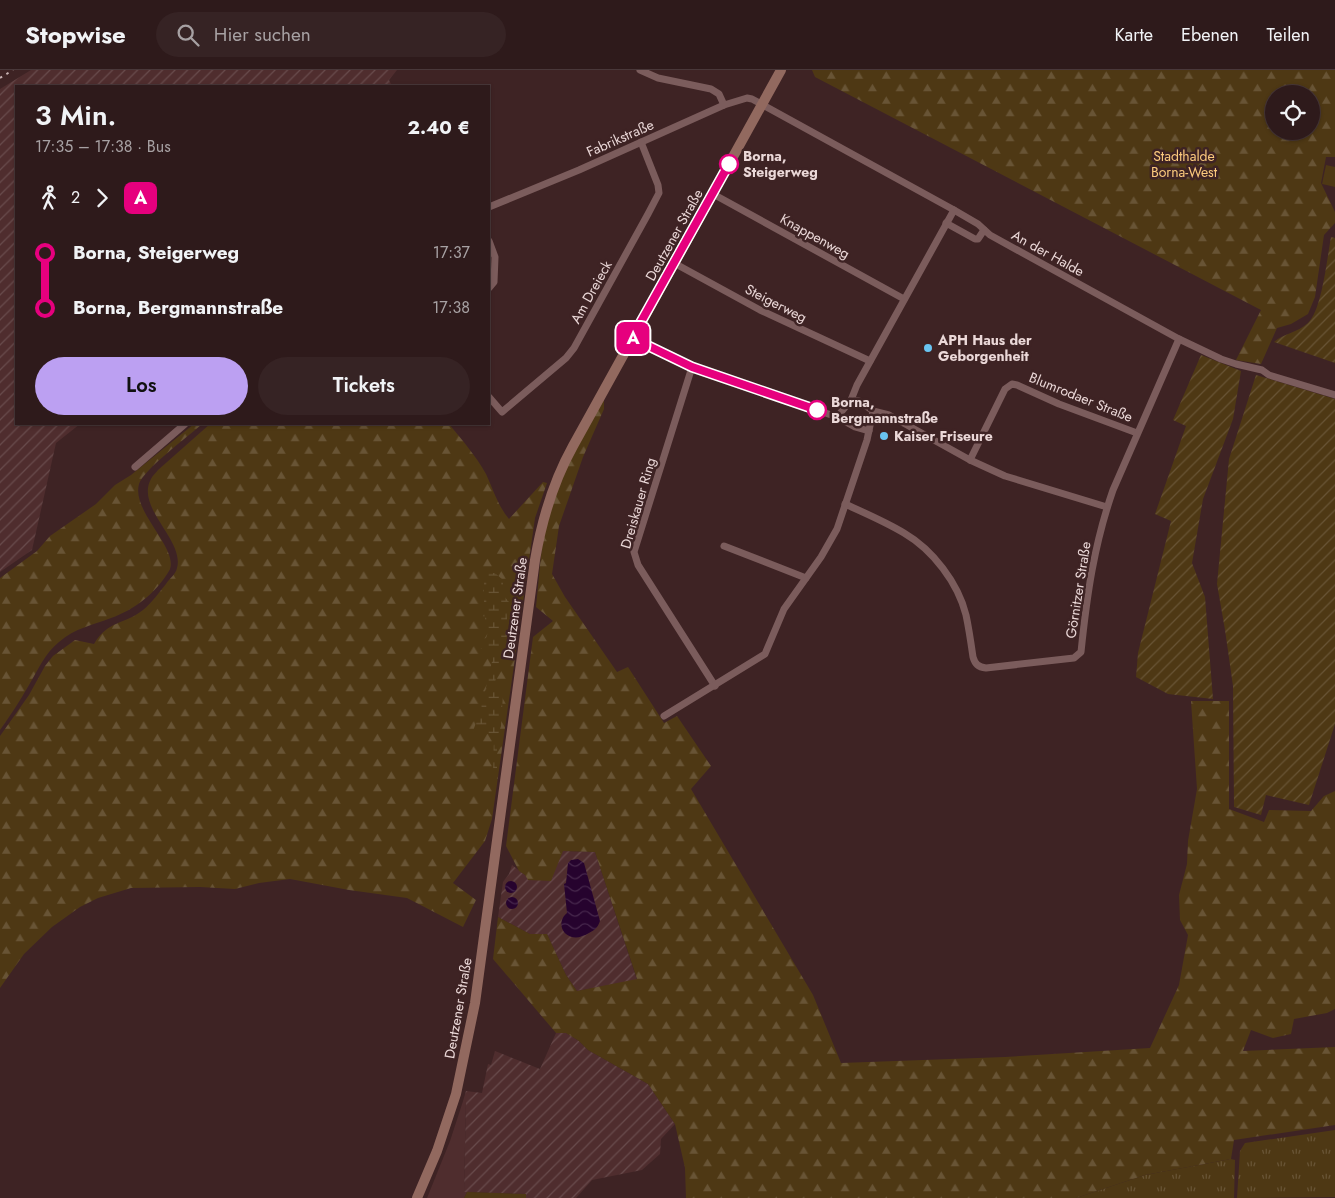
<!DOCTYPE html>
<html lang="de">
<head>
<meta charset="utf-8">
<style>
  body { margin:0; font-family:Jost,sans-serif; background:#362324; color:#f1f3f6; height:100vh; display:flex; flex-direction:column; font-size:19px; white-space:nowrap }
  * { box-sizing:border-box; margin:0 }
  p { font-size:16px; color:#a7a1a3 }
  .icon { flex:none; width:28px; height:28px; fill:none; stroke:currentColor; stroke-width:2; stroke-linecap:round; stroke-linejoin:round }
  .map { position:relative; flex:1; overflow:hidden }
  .panel { position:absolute; left:15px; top:15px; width:475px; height:340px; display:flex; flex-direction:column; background:#2e1a1b; border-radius:0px; box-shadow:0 1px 4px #0004,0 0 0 1px #49383a }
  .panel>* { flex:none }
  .badge { padding:0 10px; border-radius:8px; font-size:18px; line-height:32px }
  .fabs { position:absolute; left:1265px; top:15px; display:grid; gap:10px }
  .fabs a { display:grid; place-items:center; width:55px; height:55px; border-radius:50%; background:#2e1a1b; box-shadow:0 1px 4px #0004,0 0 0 1px #49383a; font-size:25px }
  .map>.badge { position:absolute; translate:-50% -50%; box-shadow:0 0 0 2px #fff }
  .legs { display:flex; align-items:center; gap:8px; height:55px; padding:0 20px; font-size:16px }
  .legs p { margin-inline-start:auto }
  .head { display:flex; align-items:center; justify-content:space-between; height:85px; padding:0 20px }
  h1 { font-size:28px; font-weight:600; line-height:38px }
  .cta { display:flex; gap:10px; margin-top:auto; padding:10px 20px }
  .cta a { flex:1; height:58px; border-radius:30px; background:#bca0f2; color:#111; font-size:20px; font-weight:600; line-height:58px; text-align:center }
  .cta a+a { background:#362324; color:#f1f3f6 }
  ul { padding:0 20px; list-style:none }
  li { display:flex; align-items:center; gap:18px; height:55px; font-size:19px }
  li i { display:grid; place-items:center; width:8px; height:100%; margin:0 6px; background:currentColor }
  li i::after { content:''; width:12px; height:12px; margin:-6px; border:4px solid; border-radius:50%; background:#2e1a1b }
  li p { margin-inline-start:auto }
  li:first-child i { background:linear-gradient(#0000 50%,currentColor 0) }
  li:last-child i { background:linear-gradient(currentColor 50%,#0000 0) }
  header { display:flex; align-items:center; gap:30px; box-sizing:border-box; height:70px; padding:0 25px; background:#2e1a1b; border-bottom:1px solid #49383a }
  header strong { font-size:24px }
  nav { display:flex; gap:28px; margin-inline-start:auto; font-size:18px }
  .search { width:350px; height:45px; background:#362324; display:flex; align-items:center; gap:12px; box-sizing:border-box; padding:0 18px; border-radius:28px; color:#a7a1a3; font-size:19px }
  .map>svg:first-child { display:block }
  .built { fill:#4f2d2e }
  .industrial { fill:url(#industrial-furrows) }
  .grass { fill:url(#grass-tufts) }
  .forest { fill:url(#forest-firs); fill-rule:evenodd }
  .wetland { fill:url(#wetland-marsh) }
  .park { fill:#4e3814 }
  .garden { fill:url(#garden-furrows) }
  .water { fill:url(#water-waves) }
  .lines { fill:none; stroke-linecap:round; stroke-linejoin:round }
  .street { stroke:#7b5c5c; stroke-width:7 }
  .secondary { stroke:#92695f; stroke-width:10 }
  .rail { stroke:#c7b2b2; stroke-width:2; stroke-dasharray:2.5 5; stroke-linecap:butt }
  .line-1-casing { stroke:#fff; stroke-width:11 }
  .line-1 { stroke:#e6007e; stroke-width:8 }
  .stop-1-dot { fill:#fff; stroke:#e6007e; stroke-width:2.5 }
  .poi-dot { fill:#69c4f1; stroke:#3e2324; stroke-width:2 }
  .labels { text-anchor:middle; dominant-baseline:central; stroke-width:5; stroke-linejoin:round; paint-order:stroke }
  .street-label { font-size:14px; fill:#ebd8d8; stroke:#3e2324 }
  .stop-label { font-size:14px; font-weight:bold; fill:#ebd8d8; stroke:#3e2324; text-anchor:start }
  .park-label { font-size:14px; fill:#fcca7d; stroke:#3e2324 }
  .poi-label { font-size:14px; font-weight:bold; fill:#ebd8d8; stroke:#3e2324; text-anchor:start }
</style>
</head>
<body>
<header>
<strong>Stopwise</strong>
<div class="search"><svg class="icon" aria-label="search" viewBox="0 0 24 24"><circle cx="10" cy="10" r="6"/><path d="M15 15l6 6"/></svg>Hier suchen</div>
<nav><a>Karte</a><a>Ebenen</a><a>Teilen</a></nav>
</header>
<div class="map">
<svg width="1335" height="1128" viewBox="0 0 1335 1128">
  <defs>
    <pattern id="industrial-furrows" width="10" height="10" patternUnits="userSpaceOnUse" patternTransform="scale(1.25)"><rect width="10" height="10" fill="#4f2d2e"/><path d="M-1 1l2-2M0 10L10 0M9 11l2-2" fill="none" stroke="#684b4c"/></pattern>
    <pattern id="grass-tufts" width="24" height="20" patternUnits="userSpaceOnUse" patternTransform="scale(1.25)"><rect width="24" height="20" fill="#4e3814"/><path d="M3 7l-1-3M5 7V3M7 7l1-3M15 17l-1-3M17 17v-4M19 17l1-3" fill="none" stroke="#685435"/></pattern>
    <pattern id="forest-firs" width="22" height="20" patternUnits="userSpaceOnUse" patternTransform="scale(1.25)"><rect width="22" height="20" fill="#4e3814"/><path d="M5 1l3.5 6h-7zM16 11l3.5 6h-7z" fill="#685435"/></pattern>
    <pattern id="wetland-marsh" width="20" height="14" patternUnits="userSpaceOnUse" patternTransform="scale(1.25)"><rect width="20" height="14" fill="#4e3814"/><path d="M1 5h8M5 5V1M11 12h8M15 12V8" fill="none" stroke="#685435"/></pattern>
    <pattern id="garden-furrows" width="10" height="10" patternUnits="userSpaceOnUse" patternTransform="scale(1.25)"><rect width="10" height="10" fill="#4e3814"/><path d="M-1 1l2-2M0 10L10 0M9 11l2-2" fill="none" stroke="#685435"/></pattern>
    <pattern id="water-waves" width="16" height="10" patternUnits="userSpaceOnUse" patternTransform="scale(1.25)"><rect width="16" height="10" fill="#26032e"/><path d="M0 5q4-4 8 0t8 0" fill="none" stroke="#46274c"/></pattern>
  </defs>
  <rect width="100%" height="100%" fill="#3e2324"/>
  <polygon class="built" points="463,1031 466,1031 464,1122 467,1122 464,1128 427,1128 450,1071"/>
  <g class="industrial">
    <polygon points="31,0 397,0 389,10 392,16 16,16 16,354 80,354 56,373 32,480 0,502 0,19"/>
    <polygon points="563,781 595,782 637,910 577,921 566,905 547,864 530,864 498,847 503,812 509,804 512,795 525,805"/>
    <polygon points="556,963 566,963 579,971 588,980 648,1014 675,1054 661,1069 660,1084 642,1100 592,1110 576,1128 526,1128 526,1124 464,1122 466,1031 463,1031 466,1021 482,1023 488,994 491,995 495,981 540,999"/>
  </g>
  <g class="grass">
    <polygon points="1335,1060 1335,1127 1237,1128 1240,1081 1245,1073"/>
    <polygon points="1231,1089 1235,1090 1234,1128 1076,1128 1145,1105"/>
    <polygon points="467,1122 526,1124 526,1128 464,1128"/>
  </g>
  <g class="forest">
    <path d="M 812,0 L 1335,0 L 1335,87 L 1326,87 L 1321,113 L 1335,142 L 1335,153 L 1324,165 L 1315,227 L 1308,244 L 1291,254 L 1277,258 L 1261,294 L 1236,290 L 1261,240 L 815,7 ZM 1274,24 L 1311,24 L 1311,61 L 1274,61 Z"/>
    <path d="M 604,329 L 604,339 L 583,387 L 559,456 L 552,504 L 565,527 L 617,602 L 628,597 L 664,653 L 677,646 L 711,696 L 691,719 L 813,925 L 841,993 L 1005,987 L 1150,978 L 1179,915 L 1188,865 L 1180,850 L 1179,825 L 1187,794 L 1188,771 L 1197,719 L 1191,631 L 1229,631 L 1229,739 L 1264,752 L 1269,740 L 1311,741 L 1324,726 L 1335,721 L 1335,939 L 1327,943 L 1294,949 L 1291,964 L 1273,968 L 1251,960 L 1243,981 L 1335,977 L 1335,1055 L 1234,1070 L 1231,1089 L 1145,1105 L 1076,1128 L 686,1128 L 685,1098 L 675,1054 L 648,1014 L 588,980 L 579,971 L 566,963 L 556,963 L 493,889 L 498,847 L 530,864 L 547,864 L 566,905 L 577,921 L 637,909 L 595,782 L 563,781 L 551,811 L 528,810 L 525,805 L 519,801 L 506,776 L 533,567 L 553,551 L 536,537 C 540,503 541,460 553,428 C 565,393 586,361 604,329 Z"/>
    <path d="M 194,354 L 202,354 C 189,366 144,399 139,414 C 131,442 181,480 169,501 C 156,523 134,540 111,548 C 93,555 75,558 59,572 C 45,583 38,600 29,615 C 20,631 10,646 0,660 L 0,508 L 37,481 L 50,466 L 96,434 L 115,415 L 131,405 Z"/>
    <path d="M 210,354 L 449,354 C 462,370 476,386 486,404 C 493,419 498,436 509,449 L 543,412 L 547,413 L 535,448 L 492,749 L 485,771 L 453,813 L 476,830 L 463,857 L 407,828 L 349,820 L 290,809 L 259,813 L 235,819 L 200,817 L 131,818 L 98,828 L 80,837 L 52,857 L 24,884 L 0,918 L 0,666 L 29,625 L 45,596 L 53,586 L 75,570 L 94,574 C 108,550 124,555 143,540 C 152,533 159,522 166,514 C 169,509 176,504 177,498 C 185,470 135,438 151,409 C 152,406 156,403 158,400 Z"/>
  </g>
  <path class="wetland" d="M 484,503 L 495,503 L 503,510 L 503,525 L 509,532 C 504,543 509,553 507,564 C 505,581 500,596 495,612 L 503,624 L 501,656 L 497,668 L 497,705 L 493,706 L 494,665 L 473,661 L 481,639 L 494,583 L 477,577 L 478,570 L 486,568 L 488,562 L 484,544 Z"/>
  <polygon class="park" points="1326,95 1335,97 1335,117 1322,114"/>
  <g class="garden">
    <path d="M 1331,167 L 1335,168 L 1335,293 L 1274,272 C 1284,263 1297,263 1308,253 C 1322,240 1327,188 1331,167 Z"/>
    <polygon points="1201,285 1241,301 1233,349 1203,429 1192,493 1205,527 1213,629 1168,624 1136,607 1138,583 1171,451 1155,444 1186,356 1173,350"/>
    <polygon points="1256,305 1335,329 1335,654 1309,735 1266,725 1261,745 1234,737 1233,616 1225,560 1217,514 1229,389"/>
  </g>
  <g class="water">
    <path d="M 578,789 L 584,793 L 600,851 C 598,857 595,860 589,863 C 567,877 553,854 567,843 L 564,814 L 566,813 L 568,793 L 571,790 Z"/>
    <circle cx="511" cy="817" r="6"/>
    <circle cx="512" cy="833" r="6"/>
  </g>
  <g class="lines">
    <g class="street">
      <polyline points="640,0 658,8 711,19 719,24 724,35"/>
      <polyline points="713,124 904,229"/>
      <polyline points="489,137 579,100 724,35 747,28 752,29 954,140 978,154 990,165 1179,269 1221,289 1236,294 1262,300 1269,305 1335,325"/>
      <polyline points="946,153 975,169 978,169 984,160"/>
      <polyline points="489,171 495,187 494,212 489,218"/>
      <polyline points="674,193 760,240 870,291"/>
      <polyline points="632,268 692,297 837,347 855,357 869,361"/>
      <polyline points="692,297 634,482 638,495 715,616"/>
      <polyline points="489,327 502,342 566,288 574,278 648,144 659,123 658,115 641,72"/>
      <polyline points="851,330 857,315 954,140"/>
      <polyline points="837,347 851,330 859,331 873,341 889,345 970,390 1005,406 1107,437"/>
      <polyline points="970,390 1005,319 1012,314 1017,315 1059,334 1137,363"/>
      <polyline points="135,397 185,354"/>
      <path d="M 845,434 C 865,443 886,452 904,463 C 933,480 958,513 966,545 C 969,559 971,573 973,587 C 975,594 978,597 986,598 L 1074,588 L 1081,582 C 1087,524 1094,475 1113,420 L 1179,269"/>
      <polyline points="724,476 806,508"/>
      <polyline points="664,646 765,584 784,539 821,487 837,459 867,370 873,341"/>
    </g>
    <path class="secondary" d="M 417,1128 L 437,1081 L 456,1024 L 475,933 L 535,490 C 542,449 553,412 573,376 L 781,0"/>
    <polyline class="rail" points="0,8 13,0"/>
  </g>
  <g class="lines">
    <defs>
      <polyline id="line-1" points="729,94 632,268 692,297 817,340"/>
    </defs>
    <use href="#line-1" class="line-1-casing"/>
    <use href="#line-1" class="line-1"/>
  </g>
  <g class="stop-1-dot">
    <circle cx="729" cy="94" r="9"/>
    <circle cx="817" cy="340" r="9"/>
  </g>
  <g class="poi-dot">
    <circle cx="928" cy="278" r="5"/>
    <circle cx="884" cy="366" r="5"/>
  </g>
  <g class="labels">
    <g class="street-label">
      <text transform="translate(620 68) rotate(-24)">Fabrikstraße</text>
      <text transform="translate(674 165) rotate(-61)">Deutzener Straße</text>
      <text transform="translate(815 166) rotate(29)">Knappenweg</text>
      <text transform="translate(1048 183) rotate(29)">An der Halde</text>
      <text transform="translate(591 222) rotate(-61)">Am Dreieck</text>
      <text transform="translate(776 233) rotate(27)">Steigerweg</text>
      <text transform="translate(1081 327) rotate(22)">Blumrodaer Straße</text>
      <text transform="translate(638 433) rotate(-74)">Dreiskauer Ring</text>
      <text transform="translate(1078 520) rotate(-81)">Görnitzer Straße</text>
      <text transform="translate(515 538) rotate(-82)">Deutzener Straße</text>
      <text transform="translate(458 938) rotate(-80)">Deutzener Straße</text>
    </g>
    <g class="stop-label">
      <text x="743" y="86">Borna,<tspan x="743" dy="16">Steigerweg</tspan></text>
      <text x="831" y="332">Borna,<tspan x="831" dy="16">Bergmannstraße</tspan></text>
    </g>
    <g class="park-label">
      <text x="1184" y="86">Stadthalde<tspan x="1184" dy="16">Borna-West</tspan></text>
    </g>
    <g class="poi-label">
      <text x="938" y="270">APH Haus der<tspan x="938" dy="16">Geborgenheit</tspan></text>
      <text x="894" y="366">Kaiser Friseure</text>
    </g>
  </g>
</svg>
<div class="fabs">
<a><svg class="icon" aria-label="locate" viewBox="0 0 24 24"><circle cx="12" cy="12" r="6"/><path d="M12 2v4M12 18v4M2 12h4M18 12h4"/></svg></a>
</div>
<b class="badge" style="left:633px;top:268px;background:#e6007e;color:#fff">A</b>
<section class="panel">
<div class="head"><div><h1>3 Min.</h1><p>17:35 – 17:38 · Bus</p></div><b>2.40 €</b></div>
<div class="legs"><svg class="icon" aria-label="walk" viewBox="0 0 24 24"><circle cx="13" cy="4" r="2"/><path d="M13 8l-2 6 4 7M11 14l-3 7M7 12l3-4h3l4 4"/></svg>2<svg class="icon" aria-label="forward" viewBox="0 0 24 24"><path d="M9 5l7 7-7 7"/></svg><b class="badge" style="background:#e6007e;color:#fff">A</b></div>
<ul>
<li><i style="color:#e6007e"></i><b>Borna, Steigerweg</b><p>17:37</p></li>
<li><i style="color:#e6007e"></i><b>Borna, Bergmannstraße</b><p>17:38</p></li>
</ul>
<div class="cta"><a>Los</a><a>Tickets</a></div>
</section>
</div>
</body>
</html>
